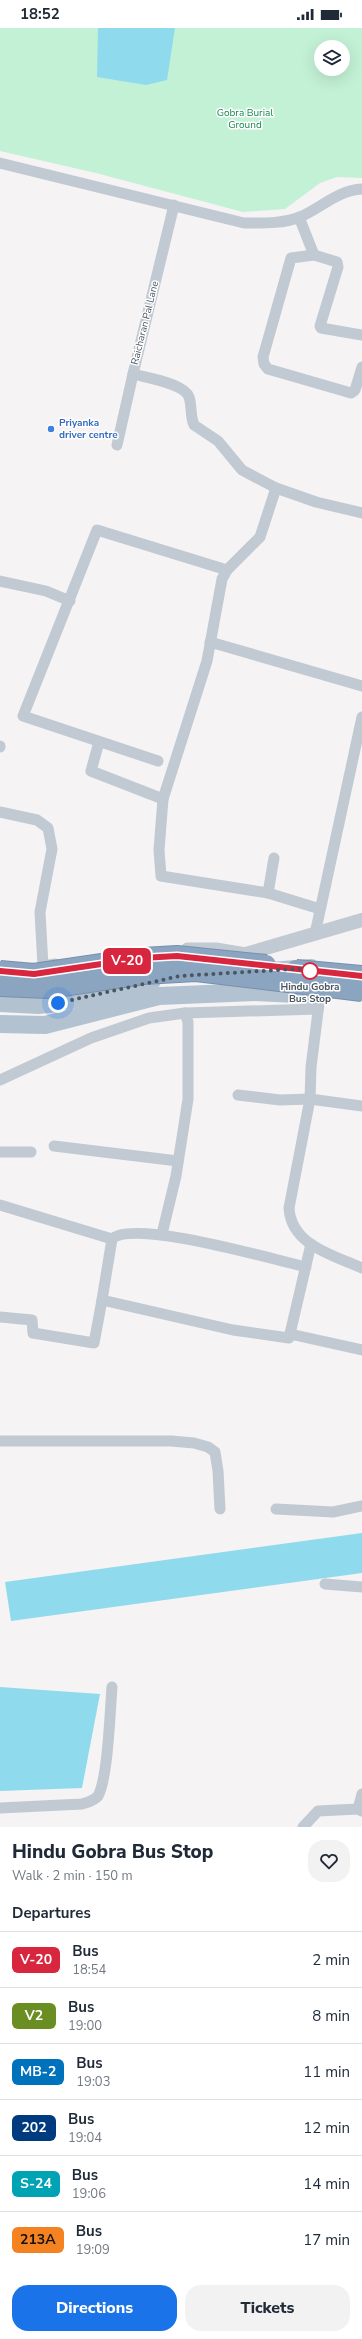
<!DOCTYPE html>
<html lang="en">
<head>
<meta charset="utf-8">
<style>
  body { margin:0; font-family:"Nunito Sans",sans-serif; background:#f2f2f3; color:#1f2937; height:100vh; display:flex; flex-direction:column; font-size:15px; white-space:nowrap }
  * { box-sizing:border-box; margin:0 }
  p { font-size:13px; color:#747a83 }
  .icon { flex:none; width:22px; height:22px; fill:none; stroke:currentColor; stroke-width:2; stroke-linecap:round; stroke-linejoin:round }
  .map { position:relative; height:1799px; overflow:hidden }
  .panel { display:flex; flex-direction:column; background:#fff; flex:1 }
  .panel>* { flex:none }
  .badge { padding:0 8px; border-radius:6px; font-size:14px; line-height:26px }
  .tools { position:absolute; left:314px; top:12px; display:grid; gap:8px }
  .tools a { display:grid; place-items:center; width:36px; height:36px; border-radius:50%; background:#fff; box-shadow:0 4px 16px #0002; font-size:20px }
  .you { position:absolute; width:20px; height:20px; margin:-10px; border:3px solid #fff; border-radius:50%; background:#1a73e8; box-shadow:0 0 0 6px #1a73e833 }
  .map>.badge { position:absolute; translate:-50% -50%; box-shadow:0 0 0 2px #fff }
  h2 { padding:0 12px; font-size:15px; line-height:36px }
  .round { display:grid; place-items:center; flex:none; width:42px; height:42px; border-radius:16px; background:#f2f2f3 }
  .overview { display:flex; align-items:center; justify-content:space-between; height:68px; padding:0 12px }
  h1 { font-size:19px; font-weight:800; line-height:30px }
  .button { display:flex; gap:8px; margin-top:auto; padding:8px 12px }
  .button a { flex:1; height:46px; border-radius:16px; background:#1a73e8; color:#fff; font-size:16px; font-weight:800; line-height:46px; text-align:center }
  .button a+a { background:#f2f2f3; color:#1f2937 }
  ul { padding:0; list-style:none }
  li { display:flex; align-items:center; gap:12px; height:56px; padding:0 12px; border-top:1px solid #e0e1e3 }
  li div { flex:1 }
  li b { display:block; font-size:15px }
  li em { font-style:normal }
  li .badge { min-width:44px; font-weight:700; text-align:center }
  .status { display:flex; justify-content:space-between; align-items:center; height:28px; padding:0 20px; background:#fff; direction:ltr }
  .status svg { height:11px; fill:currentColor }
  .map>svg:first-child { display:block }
  .green { fill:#c3f1d5; fill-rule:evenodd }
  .water { fill:#90daee }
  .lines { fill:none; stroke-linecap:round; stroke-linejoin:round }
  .minor { stroke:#c1cad2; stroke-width:11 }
  .tertiary { stroke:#c1cad2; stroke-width:14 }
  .primary { stroke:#b3c2d1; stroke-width:18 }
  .motorway-bridge-casing { stroke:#7690ad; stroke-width:22; stroke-linecap:butt }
  .motorway-bridge { stroke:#8ba5c1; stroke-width:20 }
  .line-casing { stroke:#fff; stroke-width:9 }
  .line { stroke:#d7263d; stroke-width:6 }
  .walk { stroke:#4a5661; stroke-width:4; stroke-dasharray:0 7.2 }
  .shop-dot { fill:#3f7fe0; stroke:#fff; stroke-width:1.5 }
  .stop-dot { fill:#fff; stroke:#d7263d; stroke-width:2 }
  .labels { text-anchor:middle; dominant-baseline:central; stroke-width:3; stroke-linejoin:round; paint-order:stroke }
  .park-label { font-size:10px; fill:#17864f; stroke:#fff }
  .street-label { font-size:10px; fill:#4a5661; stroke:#fff }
  .shop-label { font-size:10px; font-weight:bold; fill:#366cbe; stroke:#fff; text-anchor:start }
  .stop-label { font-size:10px; font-weight:bold; fill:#4a5661; stroke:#fff }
</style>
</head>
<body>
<div class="status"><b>18:52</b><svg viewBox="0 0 49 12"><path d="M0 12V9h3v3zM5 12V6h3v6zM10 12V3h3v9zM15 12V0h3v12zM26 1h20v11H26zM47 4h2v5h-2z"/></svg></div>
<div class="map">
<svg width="362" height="1799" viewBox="0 0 362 1799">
  <rect width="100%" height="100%" fill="#f5f3f3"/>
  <path class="green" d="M 0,0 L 362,0 L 362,150 L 337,149 L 320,155 L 285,181 L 243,184 L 96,145 L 0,123 ZM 321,19 L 343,19 L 343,41 L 321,41 Z"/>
  <g class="water">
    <polygon points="98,0 175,0 167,52 146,57 97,49"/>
    <polygon points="362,1505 362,1545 11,1593 5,1554"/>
    <polygon points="0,1659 100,1666 82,1760 0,1763"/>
  </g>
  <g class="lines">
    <g class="minor">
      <path d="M 0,135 L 244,195 C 262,195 282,196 300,189 C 321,180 338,162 362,161"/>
      <path d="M 174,177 L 133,346 C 147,350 184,355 189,369 C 192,378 190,388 194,397 L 218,413 L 242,442 L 276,460 L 316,474 L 362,485"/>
      <polyline points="299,189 314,227"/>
      <polyline points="362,307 321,300 320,298 338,239 337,234 314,227 291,230 263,329 264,336 268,341 351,365 355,362 362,339"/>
      <polyline points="117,417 133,346"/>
      <polyline points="276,460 260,509 227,542 222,551 207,633 163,771 159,822 161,848 268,865 320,881"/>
      <polyline points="0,553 46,563 70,573"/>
      <polyline points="210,614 362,658"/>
      <polyline points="99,714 91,743 163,771"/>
      <polyline points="0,719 0,718"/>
      <polyline points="158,733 23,688 97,502 227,542"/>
      <polyline points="0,784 37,792 48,800 52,821 40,884 43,938 55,936"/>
      <polyline points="268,865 274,830"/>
      <polyline points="315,906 362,689"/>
      <polyline points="187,920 216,920 246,925"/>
      <path d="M 321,960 L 311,1039 L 310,1071 L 289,1180 C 291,1217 333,1227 362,1240"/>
      <polyline points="0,1052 91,1010 149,990 185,985 318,981"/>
      <polyline points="238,1067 280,1072 310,1071 362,1078"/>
      <polyline points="54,1118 178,1133"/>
      <polyline points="0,1124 31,1124"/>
      <polyline points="0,1177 112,1211"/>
      <polyline points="162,1206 176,1148 188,1071 188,994 185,985"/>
      <path d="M 306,1239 C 275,1232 131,1190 112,1211 L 102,1272 L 233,1302 L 289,1310 L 311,1216"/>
      <polyline points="0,1289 32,1292 33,1305 94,1315 102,1272"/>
      <polyline points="290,1306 362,1322"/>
      <polyline points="0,1413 171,1413 194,1415 208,1419 215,1424 218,1443 220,1481"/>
      <polyline points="276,1481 333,1484 362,1478"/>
      <polyline points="325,1556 362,1559"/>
      <path d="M 0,1780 L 82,1776 C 88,1774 94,1773 98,1768 C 108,1750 110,1683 112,1659"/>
      <polyline points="358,1781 362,1766"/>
      <polyline points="303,1799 318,1783 358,1781 362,1783"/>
    </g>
    <polyline class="tertiary" points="232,930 362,892"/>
    <g class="primary">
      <polyline points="253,944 311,940"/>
      <polyline points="0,975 38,977 58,975 152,953"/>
      <polyline points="0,996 45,997 159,968 255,964 317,967"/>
    </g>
    <defs>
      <g id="motorway-bridge">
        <polyline points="296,942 362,948"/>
        <polyline points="0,943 34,946 143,930 177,928 266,937"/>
        <polyline points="0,958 49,960 143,946 196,943 362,963"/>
      </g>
    </defs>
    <use href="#motorway-bridge" class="motorway-bridge-casing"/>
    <use href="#motorway-bridge" class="motorway-bridge"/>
  </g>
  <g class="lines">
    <defs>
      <polyline id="line" points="0,943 34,946 142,930 177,928 362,948"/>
    </defs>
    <use href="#line" class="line-casing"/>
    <use href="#line" class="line"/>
    <polyline class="walk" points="58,975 180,948 311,940 310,943"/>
  </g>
  <circle class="shop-dot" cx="51" cy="401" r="4"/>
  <circle class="stop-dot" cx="310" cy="943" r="8"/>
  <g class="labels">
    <g class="park-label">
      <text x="245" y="85">Gobra Burial<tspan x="245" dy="12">Ground</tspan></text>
    </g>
    <g class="street-label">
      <text transform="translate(145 295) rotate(-76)">Raicharan Pal Lane</text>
    </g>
    <g class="shop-label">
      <text x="59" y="395">Priyanka<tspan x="59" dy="12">driver centre</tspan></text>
    </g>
    <g class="stop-label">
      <text x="310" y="959">Hindu Gobra<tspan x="310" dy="12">Bus Stop</tspan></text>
    </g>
  </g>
</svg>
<div class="tools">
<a><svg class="icon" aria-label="layers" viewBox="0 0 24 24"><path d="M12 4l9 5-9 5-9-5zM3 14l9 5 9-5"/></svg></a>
</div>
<div class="you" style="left:58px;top:975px"></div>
<b class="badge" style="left:127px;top:933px;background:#d7263d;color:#fff">V-20</b>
</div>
<section class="panel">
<div class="overview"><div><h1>Hindu Gobra Bus Stop</h1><p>Walk · 2 min · 150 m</p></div><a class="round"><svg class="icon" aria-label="heart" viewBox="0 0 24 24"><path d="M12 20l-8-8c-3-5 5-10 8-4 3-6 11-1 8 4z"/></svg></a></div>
<h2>Departures</h2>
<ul>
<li><span class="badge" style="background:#d7263d;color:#fff">V-20</span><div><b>Bus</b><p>18:54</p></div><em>2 min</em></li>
<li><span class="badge" style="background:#6b8e23;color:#fff">V2</span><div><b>Bus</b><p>19:00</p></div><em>8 min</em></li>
<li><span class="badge" style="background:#0072bc;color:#fff">MB-2</span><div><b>Bus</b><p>19:03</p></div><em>11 min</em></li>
<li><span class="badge" style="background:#003b80;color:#fff">202</span><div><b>Bus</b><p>19:04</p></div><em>12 min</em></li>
<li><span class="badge" style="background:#00a3b4;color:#fff">S-24</span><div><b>Bus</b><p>19:06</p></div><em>14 min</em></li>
<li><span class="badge" style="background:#f58220;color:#111">213A</span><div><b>Bus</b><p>19:09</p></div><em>17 min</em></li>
</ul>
<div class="button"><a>Directions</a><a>Tickets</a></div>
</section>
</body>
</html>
